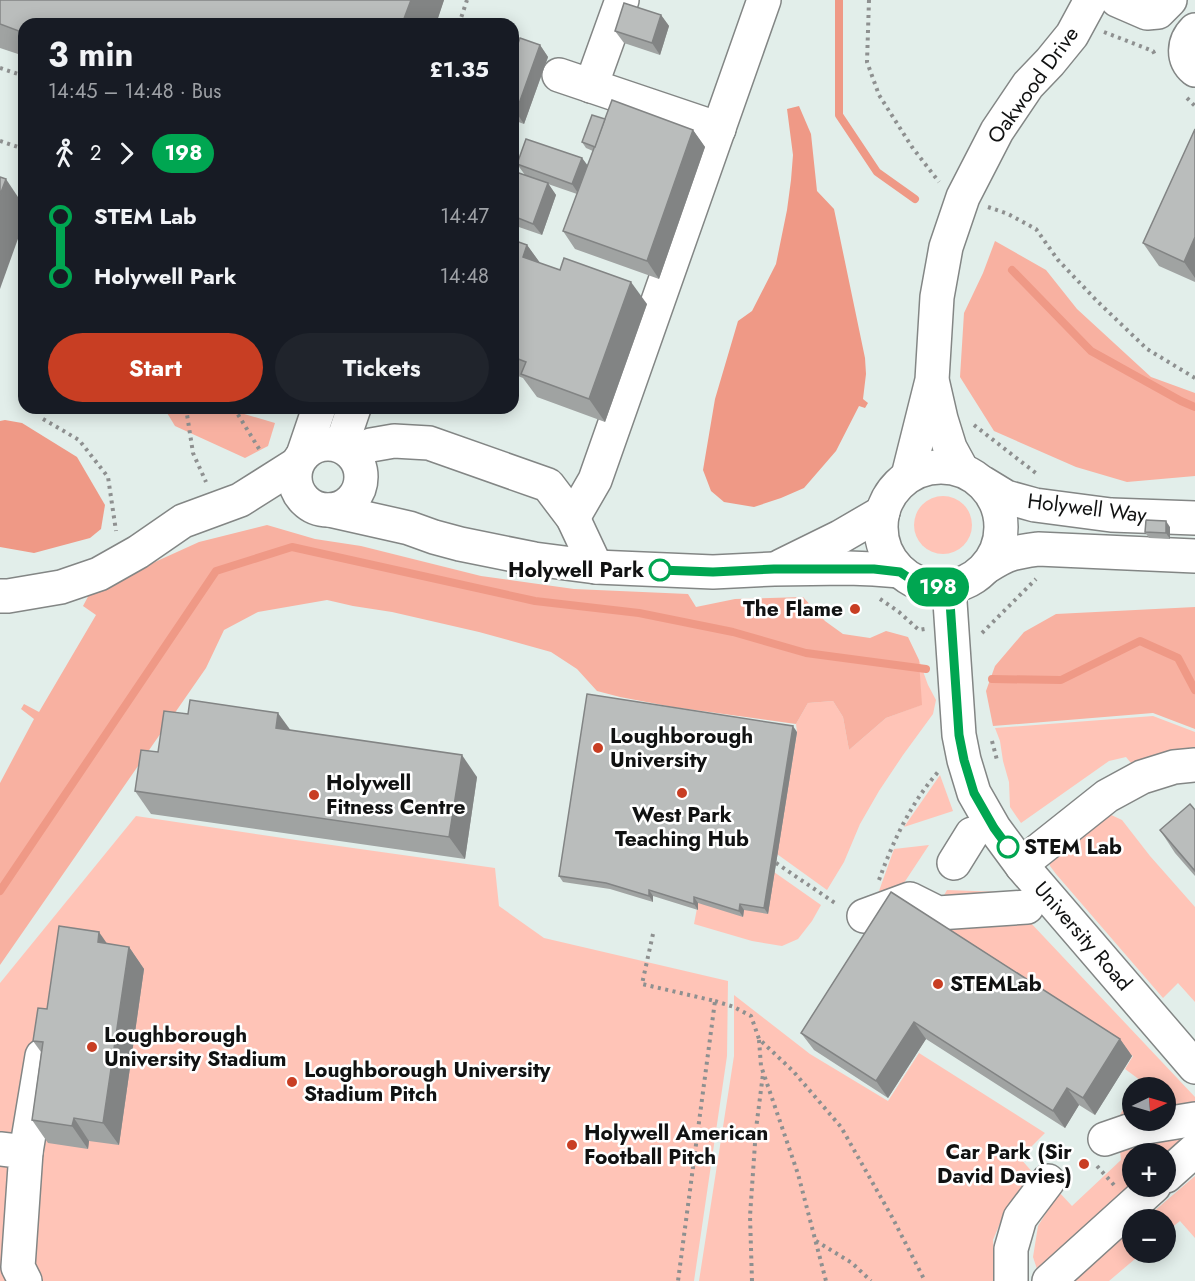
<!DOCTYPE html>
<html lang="en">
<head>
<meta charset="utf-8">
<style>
  body { margin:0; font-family:Jost,sans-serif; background:#20242c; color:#f1f3f6; height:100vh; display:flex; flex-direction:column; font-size:22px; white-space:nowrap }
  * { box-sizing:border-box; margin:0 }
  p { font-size:20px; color:#9ea1a6 }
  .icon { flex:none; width:33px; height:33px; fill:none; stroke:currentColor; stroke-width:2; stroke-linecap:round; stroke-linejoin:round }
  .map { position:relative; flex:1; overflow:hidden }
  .side { position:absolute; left:18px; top:18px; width:501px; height:396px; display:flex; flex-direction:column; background:#171b24; border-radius:18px; box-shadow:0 3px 15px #0003 }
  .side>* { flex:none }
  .badge { padding:0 12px; border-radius:20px; font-size:21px; line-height:39px }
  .needle { width:39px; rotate:85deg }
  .fabs { position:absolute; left:1122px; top:1077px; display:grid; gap:12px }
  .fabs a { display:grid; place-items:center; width:54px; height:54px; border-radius:50%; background:#171b24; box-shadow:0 3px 15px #0003; font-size:30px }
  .map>.badge { position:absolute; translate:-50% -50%; box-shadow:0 0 0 3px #fff }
  .legs { display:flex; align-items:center; gap:9px; height:66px; padding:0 30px; font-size:20px }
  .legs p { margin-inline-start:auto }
  .head { display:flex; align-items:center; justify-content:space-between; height:102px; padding:0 30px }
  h1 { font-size:33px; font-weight:700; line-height:45px }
  .primary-button { display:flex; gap:12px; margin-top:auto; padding:12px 30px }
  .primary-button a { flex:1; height:69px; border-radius:36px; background:#c83e23; color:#fff; font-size:24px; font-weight:700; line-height:69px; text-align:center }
  .primary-button a+a { background:#20242c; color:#f1f3f6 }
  ul { padding:0 30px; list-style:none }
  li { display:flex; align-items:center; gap:21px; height:60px; font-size:22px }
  li i { display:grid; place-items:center; width:9px; height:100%; margin:0 8px; background:currentColor }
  li i::after { content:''; width:15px; height:15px; margin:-8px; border:4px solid; border-radius:50%; background:#171b24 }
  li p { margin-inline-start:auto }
  li:first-child i { background:linear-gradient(#0000 50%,currentColor 0) }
  li:last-child i { background:linear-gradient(currentColor 50%,#0000 0) }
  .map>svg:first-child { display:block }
  .built { fill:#e2eeea; fill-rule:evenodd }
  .green { fill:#ffc4b7 }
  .forest { fill:#f8b1a1 }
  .water { fill:#ef9986 }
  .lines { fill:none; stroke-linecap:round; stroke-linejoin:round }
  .stream { stroke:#ef9986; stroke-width:8 }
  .minor-casing { stroke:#838685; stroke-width:36 }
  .path { stroke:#8e9090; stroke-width:4; stroke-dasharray:3 4.5; stroke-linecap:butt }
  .minor { stroke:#fff; stroke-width:33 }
  .wall { fill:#a0a3a2 }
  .shaded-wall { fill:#828484 }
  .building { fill:#babdbc; stroke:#828484; stroke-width:1.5 }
  .line-1-casing { stroke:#fff; stroke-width:14 }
  .line-1 { stroke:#00a651; stroke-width:9 }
  .stop-1-dot { fill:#fff; stroke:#00a651; stroke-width:3 }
  .poi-dot { fill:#c83e23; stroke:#fff; stroke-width:2 }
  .labels { text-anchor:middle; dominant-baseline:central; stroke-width:5; stroke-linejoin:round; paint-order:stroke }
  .street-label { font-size:21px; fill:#111212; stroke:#fff }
  .stop-label { font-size:21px; font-weight:bold; fill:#111212; stroke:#fff; text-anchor:end }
  .poi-label { font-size:21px; font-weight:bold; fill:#111212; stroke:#fff; text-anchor:start }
</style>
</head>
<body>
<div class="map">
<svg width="1195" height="1281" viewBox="0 0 1195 1281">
  <rect width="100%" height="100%" fill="#f7faf9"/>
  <path class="built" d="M 0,0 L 1195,0 L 1195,1281 L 0,1281 ZM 24,24 L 513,24 L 513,408 L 24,408 ZM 1132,1088 L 1166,1088 L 1166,1120 L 1132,1120 ZM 1132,1154 L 1166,1154 L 1166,1186 L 1132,1186 ZM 1132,1220 L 1166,1220 L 1166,1252 L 1132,1252 Z"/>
  <g class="green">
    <circle cx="943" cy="525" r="29"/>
    <polygon points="919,660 928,685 936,700 933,714 903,755 879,791 860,824 844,862 827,890 777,854 797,732 796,724 808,703 833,701 843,717 849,750 886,718 921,705"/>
    <polygon points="1153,716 1195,732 1195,755 1130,771 1131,763 1126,757 1109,761 1021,823 1010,807 1009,782 1003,761 1000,741 995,728"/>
    <polygon points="940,775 953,811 904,827"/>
    <polygon points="1107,813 1122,820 1150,856 1195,907 1195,1002 1178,983 1163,998 1056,874 1050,866 1049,858"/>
    <polygon points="136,816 296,840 495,868 499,906 544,938 728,981 727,1056 694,1281 0,1281 0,983"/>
    <polygon points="929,845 896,895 879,891 894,849"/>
    <polygon points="774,872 821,905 812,921 798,939 782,946 752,941 694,924 698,903 744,910"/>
    <polygon points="947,890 1002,892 1013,906 938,906"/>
    <polygon points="1028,920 1195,1097 1195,1110 1166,1116 1166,1088 1136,1087 1140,1080 1125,1069 1133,1056 936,930"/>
    <polygon points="734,995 810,1054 888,1101 919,1053 1045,1133 1020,1158 1034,1174 1006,1209 993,1240 995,1269 994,1281 699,1281 734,1056"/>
    <polygon points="1132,1093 1132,1120 1120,1119 1120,1115"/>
    <polygon points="1195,1128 1166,1163 1166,1154 1132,1154 1132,1186 1039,1275 1033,1257 1038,1226 1056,1197 1057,1190 1072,1206 1121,1160 1119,1141"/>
    <polygon points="1195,1176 1195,1238 1180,1221 1166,1232 1166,1220 1148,1219 1146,1218"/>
    <polygon points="1132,1230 1132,1252 1142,1253 1109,1281 1072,1281"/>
  </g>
  <g class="forest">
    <polygon points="995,241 1046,270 1077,309 1151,377 1195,393 1195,476 1127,482 1076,467 994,431 960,377 964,313 983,273"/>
    <polygon points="164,408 224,408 275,423 268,446 245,458 175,426"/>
    <polygon points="267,525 315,539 361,546 481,576 574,589 688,594 696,607 735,599 803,597 825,621 843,634 870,638 886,631 908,637 919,660 922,705 886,718 849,750 843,717 833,701 808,703 796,724 673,707 620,697 597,691 577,669 551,652 479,632 392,612 353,606 327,600 258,612 224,630 206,668 0,965 0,783 34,719 21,709 24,704 39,712 96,615 83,606 91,591 199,542"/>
    <polygon points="1195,607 1195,729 1153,713 993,726 986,691 995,666 1024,632 1056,614"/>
  </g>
  <g class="water">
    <polygon points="799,106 811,134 817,191 834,209 865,358 866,374 863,399 868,403 865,408 859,406 836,451 804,488 781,498 754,507 724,502 711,491 703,470 715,399 738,321 752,311 776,264 787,210 791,180 793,155 787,109"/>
    <polygon points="5,420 22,423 77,457 105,505 101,529 90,538 34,553 0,547 0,421"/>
  </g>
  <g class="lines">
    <g class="stream">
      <polyline points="839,0 839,115 877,172 915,199"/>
      <polyline points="1012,270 1091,351 1181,401 1195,407"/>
      <polyline points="992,679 1061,680 1140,641 1178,658 1195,690"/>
      <polyline points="0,891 216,571 292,547 535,601 639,613 733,632 806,653 926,669"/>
    </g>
    <defs>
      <g id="minor">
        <polyline points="1117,0 1147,13 1158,12 1170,0"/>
        <path d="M 1195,30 C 1183,42 1182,59 1195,70"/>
        <polyline points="559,75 719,129"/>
        <polyline points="591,86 622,0"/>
        <polyline points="933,384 941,419 950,448 962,470"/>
        <circle cx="328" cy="477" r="33"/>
        <polyline points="341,446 354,408"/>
        <polyline points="351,452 371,445 394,441 429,443 548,485 573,518 596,567"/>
        <polyline points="303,455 319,408"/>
        <circle cx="941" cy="527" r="60"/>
        <polyline points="908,476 932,380 937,297 946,247 963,197 997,131 1028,85 1050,62 1072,35 1091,0"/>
        <polyline points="983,483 1006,497 1035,505 1111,515 1195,518"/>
        <polyline points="329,510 409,528 434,537 460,544 534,559 596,567 713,572 774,569 848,568 874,569 900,571"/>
        <polyline points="573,518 595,480 764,0"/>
        <polyline points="781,566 840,537 883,512"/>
        <path d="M 988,566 C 1008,553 1016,552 1038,549 L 1195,556"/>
        <polyline points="949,587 959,735 964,760 974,793 994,828 1022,866 1195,1067"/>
        <polyline points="0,596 8,596 61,587 99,574 138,552 183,521 240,500 297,464"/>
        <polyline points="954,863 972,834"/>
        <polyline points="1022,866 1034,854 1107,796 1142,777 1174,767 1195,765"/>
        <polyline points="864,916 910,899 938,913 1027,907"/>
        <polyline points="1105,1139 1134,1129 1195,1119"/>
        <polyline points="0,1149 26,1152 18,1267 25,1281"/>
        <polyline points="26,1152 42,1056"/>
        <polyline points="1166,1176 1195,1150"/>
        <polyline points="1011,1281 1011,1249 1020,1218 1048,1181"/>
        <polyline points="1049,1281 1154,1186"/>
      </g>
    </defs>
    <use href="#minor" class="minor-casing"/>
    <g class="path">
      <polyline points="869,0 867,62 879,95 912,147 939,182"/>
      <polyline points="459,24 467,0"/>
      <polyline points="1104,32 1153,51 1156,57"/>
      <polyline points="0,68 24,76"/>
      <polyline points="1187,98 1195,106"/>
      <polyline points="0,141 24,149"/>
      <polyline points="988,207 1008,214 1036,229 1058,260 1097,301 1147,349 1195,378"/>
      <polyline points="186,408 193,453 206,482"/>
      <polyline points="234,408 261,452"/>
      <polyline points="43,419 79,440 108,477 116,531"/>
      <polyline points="974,425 1037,474"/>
      <polyline points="880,599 899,612 919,630 925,629"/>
      <polyline points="982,633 1036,579"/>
      <polyline points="992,741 997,760"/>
      <polyline points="776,863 838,905"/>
      <path d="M 879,880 C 893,841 911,803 938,772"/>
      <polyline points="653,934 642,984 715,1001 678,1281"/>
      <polyline points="715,1001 734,1007 751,1016 759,1039 793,1071 841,1127 892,1217 925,1281"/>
      <polyline points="759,1040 761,1066 798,1174 826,1281"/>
      <polyline points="1097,1166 1114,1185"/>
      <polyline points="816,1241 852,1263 871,1281"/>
      <polyline points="752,1281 750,1216 756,1129 763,1074"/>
    </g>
    <use href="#minor" class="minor"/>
  </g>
  <g class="wall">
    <polygon points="0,0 444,0 436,24 24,24 24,56 0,48"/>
    <polygon points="661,15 669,26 660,55 624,43 615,31"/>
    <polygon points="540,45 548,57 524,124 513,120 513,57"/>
    <polygon points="605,119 693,130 705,147 659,279 575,249 563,231 577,194 548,184 556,195 542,235 513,225 513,171 525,175 517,164 582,158 588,166 593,151 586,148 582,142"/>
    <polygon points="1195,129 1195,282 1159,266 1143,243"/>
    <polygon points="513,240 527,245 540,263 647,304 605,422 537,397 523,378 513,374"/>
    <polygon points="1170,527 1170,539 1149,538 1145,532"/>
    <polygon points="290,730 477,777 465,859 151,814 135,791 158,752"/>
    <polygon points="797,732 768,914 744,910 743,917 698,903 698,910 653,896 653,902 610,889 563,882 559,876"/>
    <polygon points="1195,810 1195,876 1175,853 1160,830"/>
    <polygon points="891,892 1120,1039 1132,1056 1095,1115 1079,1105 1065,1128 926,1039 888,1098 814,1050 801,1033"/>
    <polygon points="108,944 129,947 144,969 119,1145 89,1141 88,1149 48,1143 32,1120 41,1052 33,1041 47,1009"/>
  </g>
  <g class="shaded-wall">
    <polygon points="411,0 444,0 436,24 402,24"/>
    <polygon points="661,15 669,26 660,55 652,43"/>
    <polygon points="540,45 548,57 524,124 516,112"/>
    <polygon points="693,130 705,147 659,279 647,261"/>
    <polygon points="582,158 590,169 580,196 572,184"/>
    <polygon points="6,179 24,206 24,222 0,289 0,195"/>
    <polygon points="548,183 556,195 542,235 533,224"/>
    <polygon points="1195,237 1195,278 1184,262"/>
    <polygon points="527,245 543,267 523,257"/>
    <polygon points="631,282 647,304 605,422 589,399"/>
    <polygon points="1166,521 1170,527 1170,539 1166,533"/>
    <polygon points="278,713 294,735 276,728"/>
    <polygon points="793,726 797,732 768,914 764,908"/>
    <polygon points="462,755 477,777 465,859 449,837"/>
    <polygon points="649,890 653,896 653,902 649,896"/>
    <polygon points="694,897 698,903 698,910 694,904"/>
    <polygon points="740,904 744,910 743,917 739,911"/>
    <polygon points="99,932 115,955 98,942"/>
    <polygon points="129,947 144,969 119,1145 103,1123"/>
    <polygon points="914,1022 926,1039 888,1098 876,1081"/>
    <polygon points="1120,1039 1132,1056 1095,1115 1083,1098"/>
    <polygon points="1067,1088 1079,1105 1065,1128 1053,1111"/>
    <polygon points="74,1118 89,1141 88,1149 72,1126"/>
  </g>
  <g class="building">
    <polygon points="0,0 411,0 402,24 24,24 24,33 0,24"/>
    <polygon points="624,3 661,15 652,43 615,31"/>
    <polygon points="520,38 540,45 516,112 513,111 513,57"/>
    <polygon points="612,100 693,130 647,261 563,231"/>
    <polygon points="592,115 605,119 595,147 582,142"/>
    <polygon points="1195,129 1195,237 1184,262 1143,243"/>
    <polygon points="526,139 582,158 572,184 517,164"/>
    <polygon points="513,171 548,183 533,224 513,216"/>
    <polygon points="0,177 6,179 0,195"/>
    <polygon points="513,240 527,245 523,257 560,270 564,258 631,282 589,399 521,374 526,362 513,357"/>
    <polygon points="1146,520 1166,521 1166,533 1145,532"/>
    <polygon points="587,694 793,726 764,908 740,904 739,911 694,897 694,904 649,890 649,896 606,883 559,876"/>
    <polygon points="190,700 278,713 276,728 462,755 449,837 135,791 141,750 158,752 164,711 188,714"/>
    <polygon points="1190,804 1195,810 1195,871 1160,830"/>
    <polygon points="891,892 1120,1039 1083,1098 1067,1088 1053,1111 914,1022 876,1081 801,1033"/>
    <polygon points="59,926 99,932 98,942 129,947 103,1123 74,1118 72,1126 32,1120 43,1042 33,1041 38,1008 47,1009"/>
  </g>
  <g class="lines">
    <defs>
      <polyline id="line-1" points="660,570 713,572 774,569 874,569 900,572 915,582 931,587 949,587 959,735 964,760 974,793 994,828 1008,847"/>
    </defs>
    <use href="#line-1" class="line-1-casing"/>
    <use href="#line-1" class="line-1"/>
  </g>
  <g class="stop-1-dot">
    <circle cx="660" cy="570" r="10"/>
    <circle cx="1008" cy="847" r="10"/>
  </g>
  <g class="poi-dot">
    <circle cx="855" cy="609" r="6"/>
    <circle cx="598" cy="748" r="6"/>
    <circle cx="682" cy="793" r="6"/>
    <circle cx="314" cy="795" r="6"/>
    <circle cx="938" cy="984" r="6"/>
    <circle cx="92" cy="1047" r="6"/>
    <circle cx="292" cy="1082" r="6"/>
    <circle cx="572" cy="1145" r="6"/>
    <circle cx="1084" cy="1164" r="6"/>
  </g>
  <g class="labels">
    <g class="street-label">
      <text transform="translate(1033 85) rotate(-54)">Oakwood Drive</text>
      <text transform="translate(1087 508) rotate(7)">Holywell Way</text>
      <text transform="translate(1083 936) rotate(49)">University Road</text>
    </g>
    <g class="stop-label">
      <text x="644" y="570">Holywell Park</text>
      <text x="1024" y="847" text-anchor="start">STEM Lab</text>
    </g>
    <g class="poi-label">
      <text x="843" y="609" text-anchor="end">The Flame</text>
      <text x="610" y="736">Loughborough<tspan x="610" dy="24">University</tspan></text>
      <text x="326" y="783">Holywell<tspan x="326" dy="24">Fitness Centre</tspan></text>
      <text x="682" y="815" text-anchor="middle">West Park<tspan x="682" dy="24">Teaching Hub</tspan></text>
      <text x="950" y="984">STEMLab</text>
      <text x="104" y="1035">Loughborough<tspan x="104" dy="24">University Stadium</tspan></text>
      <text x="304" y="1070">Loughborough University<tspan x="304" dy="24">Stadium Pitch</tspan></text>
      <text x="584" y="1133">Holywell American<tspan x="584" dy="24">Football Pitch</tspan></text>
      <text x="1072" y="1152" text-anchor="end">Car Park (Sir<tspan x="1072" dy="24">David Davies)</tspan></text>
    </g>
  </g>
</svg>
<div class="fabs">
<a><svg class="needle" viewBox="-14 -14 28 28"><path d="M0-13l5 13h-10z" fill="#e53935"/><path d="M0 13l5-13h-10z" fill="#9ea1a6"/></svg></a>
<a>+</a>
<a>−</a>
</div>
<b class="badge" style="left:938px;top:587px;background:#00a651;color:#fff">198</b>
<section class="side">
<div class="head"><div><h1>3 min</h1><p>14:45 – 14:48 · Bus</p></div><b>£1.35</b></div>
<div class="legs"><svg class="icon" aria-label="walk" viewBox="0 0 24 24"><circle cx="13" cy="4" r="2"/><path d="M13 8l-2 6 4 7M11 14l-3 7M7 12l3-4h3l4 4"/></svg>2<svg class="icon" aria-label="forward" viewBox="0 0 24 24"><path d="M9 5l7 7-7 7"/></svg><b class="badge" style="background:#00a651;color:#fff">198</b></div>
<ul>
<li><i style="color:#00a651"></i><b>STEM Lab</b><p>14:47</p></li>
<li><i style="color:#00a651"></i><b>Holywell Park</b><p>14:48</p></li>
</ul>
<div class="primary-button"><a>Start</a><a>Tickets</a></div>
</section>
</div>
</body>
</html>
